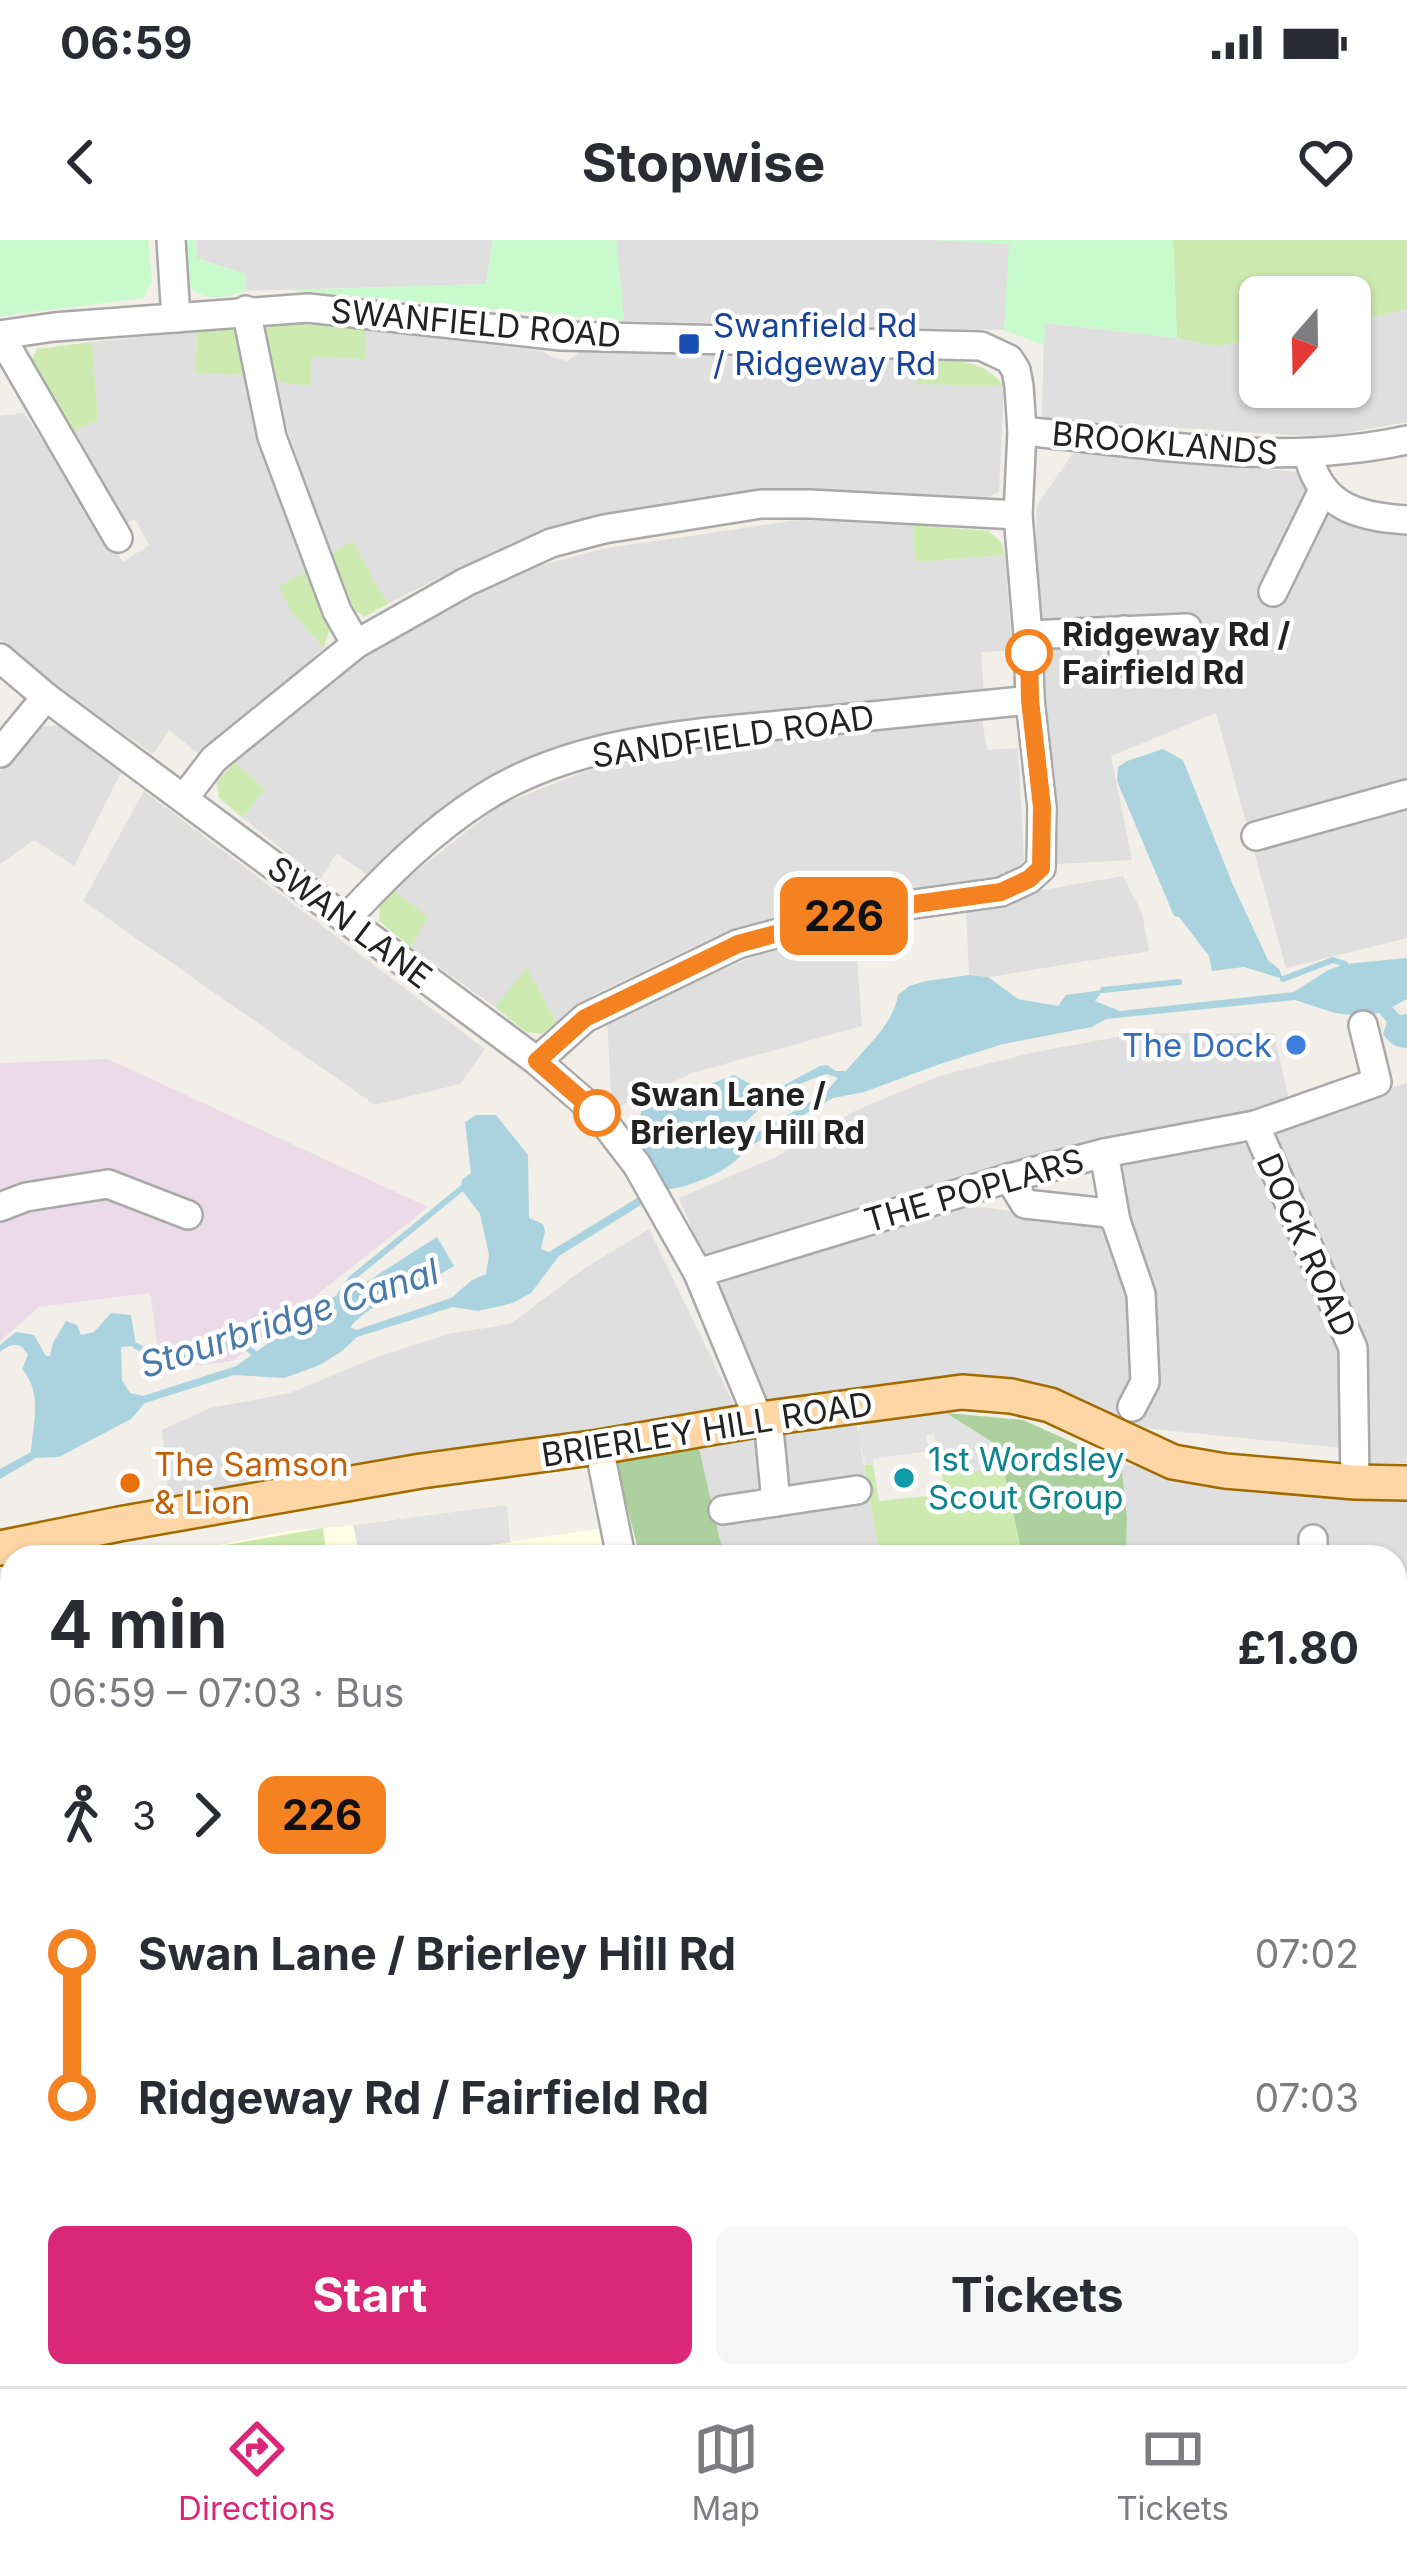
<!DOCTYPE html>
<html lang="en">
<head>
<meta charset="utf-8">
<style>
  body { margin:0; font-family:Inter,sans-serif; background:#f7f7f7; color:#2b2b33; height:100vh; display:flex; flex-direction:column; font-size:45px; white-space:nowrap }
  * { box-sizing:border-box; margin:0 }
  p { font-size:39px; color:#7c7c81 }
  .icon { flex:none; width:66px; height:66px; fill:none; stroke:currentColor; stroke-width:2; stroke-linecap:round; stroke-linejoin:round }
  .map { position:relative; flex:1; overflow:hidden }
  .sheet { position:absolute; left:0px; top:1305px; width:1407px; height:843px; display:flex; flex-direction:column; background:#fff; border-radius:36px 36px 0 0; box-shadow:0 3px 9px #0004 }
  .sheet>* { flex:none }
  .badge { padding:0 24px; border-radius:18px; font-size:42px; line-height:78px }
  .needle { width:78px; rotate:200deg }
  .tools { position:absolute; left:1239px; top:36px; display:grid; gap:24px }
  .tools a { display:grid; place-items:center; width:132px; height:132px; border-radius:18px; background:#fff; box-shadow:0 3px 9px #0004; font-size:60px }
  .map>.badge { position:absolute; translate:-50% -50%; box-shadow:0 0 0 6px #fff }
  .legs { display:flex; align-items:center; gap:18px; height:132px; padding:0 48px; font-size:39px }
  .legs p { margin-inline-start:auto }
  .summary { display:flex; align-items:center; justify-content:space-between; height:204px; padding:0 48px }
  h1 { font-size:66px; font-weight:700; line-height:90px }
  .action { display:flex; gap:24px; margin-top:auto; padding:24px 48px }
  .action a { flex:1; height:138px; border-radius:18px; background:#db2777; color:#fff; font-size:48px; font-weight:700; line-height:138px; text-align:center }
  .action a+a { background:#f7f7f7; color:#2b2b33 }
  ul { padding:0 48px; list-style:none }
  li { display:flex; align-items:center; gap:42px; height:144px; font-size:45px }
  li i { display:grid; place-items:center; width:18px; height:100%; margin:0 15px; background:currentColor }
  li i::after { content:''; width:30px; height:30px; margin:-15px; border:9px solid; border-radius:50%; background:#fff }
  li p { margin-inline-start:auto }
  li:first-child i { background:linear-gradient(#0000 50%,currentColor 0) }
  li:last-child i { background:linear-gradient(currentColor 50%,#0000 0) }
  .status { display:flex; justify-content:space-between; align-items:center; height:84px; padding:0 60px; background:#fff; direction:ltr }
  .status svg { height:33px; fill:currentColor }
  header { display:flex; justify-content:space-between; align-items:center; height:156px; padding:0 48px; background:#fff; font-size:54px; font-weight:700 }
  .tab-bar { display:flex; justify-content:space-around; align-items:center; height:168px; border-top:3px solid #e1e1e2; background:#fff; font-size:33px; color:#7c7c81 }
  .tab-bar a { display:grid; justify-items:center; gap:6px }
  .tab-bar .current { color:#db2777 }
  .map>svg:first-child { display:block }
  .residential { fill:#e0dfdf }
  .industrial { fill:#ebdbe8 }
  .education { fill:#ffffe5 }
  .grass { fill:#cdebb0 }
  .forest { fill:#add19e }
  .park { fill:#c8facc }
  .parking { fill:#e2e2e2 }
  .water { fill:#aad3df; fill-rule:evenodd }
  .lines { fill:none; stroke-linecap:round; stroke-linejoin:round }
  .stream { stroke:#aad3df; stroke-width:6 }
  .minor-casing { stroke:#a9a9a9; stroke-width:32 }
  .major-casing { stroke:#a06b00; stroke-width:38 }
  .minor { stroke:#fff; stroke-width:27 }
  .major { stroke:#fcd6a4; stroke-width:33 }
  .line-1-casing { stroke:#fff; stroke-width:27 }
  .line-1 { stroke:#f58220; stroke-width:18 }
  .transit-dot { fill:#1a4fb4; stroke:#fff; stroke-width:4.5 }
  .stop-1-dot { fill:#fff; stroke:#f58220; stroke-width:6 }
  .shop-dot { fill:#3f7fe0; stroke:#fff; stroke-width:4.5 }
  .culture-dot { fill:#0f9aa8; stroke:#fff; stroke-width:4.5 }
  .food-dot { fill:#e8710a; stroke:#fff; stroke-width:4.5 }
  .labels { text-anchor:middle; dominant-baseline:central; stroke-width:9; stroke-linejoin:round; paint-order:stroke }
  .street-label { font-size:33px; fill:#222; stroke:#fff }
  .transit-label { font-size:33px; fill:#164399; stroke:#fff; text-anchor:start }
  .stop-label { font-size:33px; font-weight:bold; fill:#222; stroke:#fff; text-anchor:start }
  .shop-label { font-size:33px; fill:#366cbe; stroke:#fff; text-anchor:end }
  .culture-label { font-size:33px; fill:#0d838f; stroke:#fff; text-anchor:start }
  .food-label { font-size:33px; fill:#c56008; stroke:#fff; text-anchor:start }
  .water-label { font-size:36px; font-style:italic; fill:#4a7aab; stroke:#fff }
</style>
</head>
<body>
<div class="status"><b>06:59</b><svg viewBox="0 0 49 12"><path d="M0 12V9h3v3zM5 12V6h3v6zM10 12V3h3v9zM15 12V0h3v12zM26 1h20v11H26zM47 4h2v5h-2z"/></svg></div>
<header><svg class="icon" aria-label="back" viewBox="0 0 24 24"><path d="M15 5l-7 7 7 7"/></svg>Stopwise<svg class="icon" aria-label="heart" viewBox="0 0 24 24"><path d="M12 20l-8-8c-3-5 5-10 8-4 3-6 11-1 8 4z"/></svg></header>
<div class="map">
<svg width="1407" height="2146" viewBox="0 0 1407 2146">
  <rect width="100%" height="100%" fill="#f2efe9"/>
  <g class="residential">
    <polygon points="196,0 493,0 486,44 246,51 245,34 197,18"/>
    <polygon points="616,0 932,0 1010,4 1004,90 624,81"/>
    <polygon points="1407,69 1407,182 1323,197 1042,179 1044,83 1176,98 1212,106 1260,100 1260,147 1350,147 1350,83"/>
    <polygon points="366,90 543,111 551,117 567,121 584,109 916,119 917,144 1004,146 999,252 983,260 785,253 584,282 496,310 389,363 379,349 353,301 329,315 272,141 311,146 312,117 364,119"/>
    <polygon points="197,91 195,132 245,135 257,192 307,331 280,346 292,373 324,408 200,515 169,490 153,514 52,444 0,399 0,176 24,173 123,322 149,305 135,279 122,286 71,192 98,179 92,102"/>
    <polygon points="1074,212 1122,214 1298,232 1337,270 1407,291 1407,698 1286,728 1216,473 1111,516 1132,620 1057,624 1040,406 1102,403 1102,430 1127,431 1130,404 1190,400 1043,383 1036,307 1037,265"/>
    <polygon points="798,280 913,285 915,322 1005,315 1012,411 981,412 984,453 693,479 641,489 450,567 366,634 337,613 320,639 243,578 265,549 234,522 290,468 416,378 531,328 602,309"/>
    <polygon points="982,478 987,510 1018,508 1024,620 1012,635 880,656 718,695 595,754 556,782 527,728 495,767 411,707 427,677 393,650 500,565 589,530 643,516"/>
    <polygon points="40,486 59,486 121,533 74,626 34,600 0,624 0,532"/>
    <polygon points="144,551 485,809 460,844 375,865 83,661"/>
    <polygon points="1123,636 1142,673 1149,711 989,737 969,735 966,670 1043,650"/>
    <polygon points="855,690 862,786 692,833 612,870 607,779 769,710"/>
    <polygon points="1139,793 1274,793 1290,865 1125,893 869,965 704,1017 679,958 776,917 857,870 939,836 1035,812"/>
    <polygon points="1407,843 1407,1223 1366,1223 1359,1115 1274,900 1281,885"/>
    <polygon points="1234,900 1257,911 1345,1117 1342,1208 1133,1187 1067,1157 1005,1137 925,1143 777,1165 760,1154 716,1048 729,1037 953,963 1092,982 1107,990 1128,1050 1132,1120 1124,1165 1135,1172 1126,970 1118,926 1133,920"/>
    <polygon points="649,989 738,1173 169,1260 162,1190 210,1168 290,1153 377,1117 448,1094 510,1084 585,1028"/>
    <polygon points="856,1182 880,1317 724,1317 698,1204"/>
    <polygon points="1121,1224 1407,1257 1407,1578 1395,1578 1395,1317 1126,1317 1127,1277"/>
    <polygon points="325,2136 678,2136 679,2146 305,2146"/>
  </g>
  <polygon class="industrial" points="108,819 428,967 233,1121 161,1130 150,1053 39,1067 0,1101 0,823"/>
  <polygon class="education" points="507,1265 512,1301 606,1288 611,1313 579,1317 156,1317 296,1290 337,1287"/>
  <g class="grass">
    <polygon points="1173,0 1407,0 1407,69 1350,83 1350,57 1260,57 1260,100 1213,106 1177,98"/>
    <polygon points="285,82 366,90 365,119 312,117 311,146 272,141 261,101 267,85"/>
    <polygon points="223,85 238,92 245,135 195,133 197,91"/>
    <polygon points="92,102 98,180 71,192 30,123 37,109"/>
    <path d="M 916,119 C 951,122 981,116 1004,146 L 917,144 Z"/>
    <polygon points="913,285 989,291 1001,302 1005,315 915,322"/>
    <polygon points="353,301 379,349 389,363 364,377 350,365 329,315"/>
    <polygon points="307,331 329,390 324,408 292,373 279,346"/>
    <polygon points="234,522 265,549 243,578 219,558 217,542"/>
    <polygon points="393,650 428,677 411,707 379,681 380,664"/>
    <polygon points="527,727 556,782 542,794 526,792 495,767"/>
    <polygon points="873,1224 879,1261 937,1255 938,1252 943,1250 942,1233 1003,1229 1023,1317 880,1317 864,1225"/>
    <polygon points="323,1288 327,1317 156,1317"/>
    <polygon points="12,1479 12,1945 0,1947 0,1665 9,1662 0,1641 0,1481"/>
  </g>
  <g class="forest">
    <polygon points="946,1173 1023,1180 1121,1224 1127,1277 1126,1317 1023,1317 998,1206"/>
    <polygon points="698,1204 724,1317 640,1317 616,1223"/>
    <polygon points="1395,1578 1407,1578 1407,1745 1395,1758"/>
    <polygon points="1395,1800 1407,1807 1407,2146 1151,2146 1152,2136 1395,2136"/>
  </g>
  <g class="park">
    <polygon points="0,0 148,0 152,40 144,58 0,76"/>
    <path d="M 183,0 L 196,0 L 197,18 L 201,20 L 245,34 L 246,51 C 219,58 209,63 186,45 Z"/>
    <polygon points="493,0 616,0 624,81 290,50 486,44"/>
    <polygon points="932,0 1173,0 1177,98 1045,83 1044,105 1004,90 1009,4"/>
    <polygon points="12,1945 12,2136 325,2136 305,2146 0,2146 0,1947"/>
    <polygon points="678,2136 906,2136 911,2146 679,2146"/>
  </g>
  <g class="parking">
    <polygon points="946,1173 998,1206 1003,1229 942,1233 934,1194 926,1195 929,1211 873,1219 873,1224 865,1224 858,1192 866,1180"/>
    <polygon points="507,1265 511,1302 404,1317 360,1317 353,1285"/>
  </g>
  <g class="water">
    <polygon points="1163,509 1183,520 1233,645 1268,720 1279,729 1283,739 1244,727 1212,731 1209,716 1179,677 1174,676 1117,541 1118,527 1127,521"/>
    <path d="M 1407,718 L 1407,759 L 1392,767 L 1400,775 L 1407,774 L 1407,808 C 1396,808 1389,803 1383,794 L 1387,782 L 1379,773 L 1359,776 L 1335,773 L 1295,760 L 1106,779 L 1092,787 L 1003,804 L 940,824 L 864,852 L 833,858 L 747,908 C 731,932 692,946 665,950 L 559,1016 L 531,1053 L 513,1063 L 478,1071 L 453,1067 L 357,1097 L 342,1111 L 320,1125 L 284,1138 L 234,1135 L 145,1163 L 131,1179 L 59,1217 L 36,1218 L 0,1239 L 0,1229 L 31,1212 C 33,1182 43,1153 22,1129 L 28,1115 C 20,1101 12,1103 0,1112 L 0,1105 L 16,1092 L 34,1095 L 46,1116 L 50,1116 L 53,1103 L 66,1081 L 77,1085 L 81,1095 L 94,1092 L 111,1073 L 131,1075 L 136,1106 L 121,1107 L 122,1140 L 130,1153 L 143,1156 L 236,1126 L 270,1102 L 314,1080 L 331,1058 L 357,1048 L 437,997 L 454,1026 C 420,1048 378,1056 350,1087 L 356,1090 L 451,1058 L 472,1040 L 486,1034 L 489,1015 L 480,974 L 461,949 L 462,940 L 471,933 L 465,882 L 476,875 L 496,875 L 528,915 L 529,978 L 543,984 L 545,991 L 541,1009 L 549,1012 L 655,947 L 661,940 C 651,914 631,900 642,870 L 734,835 L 754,846 L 773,851 L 820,826 L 827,825 L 836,831 L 846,831 C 865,808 893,785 898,755 L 909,746 L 926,741 L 969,735 L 988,737 L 1018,759 L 1058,766 L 1066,755 L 1103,750 L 1095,761 L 1120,771 L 1294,752 L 1328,730 L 1345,724 ZM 827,834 L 838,838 L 825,853 L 743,901 L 737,900 L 737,891 C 761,864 792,844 827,834 Z"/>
  </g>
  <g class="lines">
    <g class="stream">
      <polyline points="1283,739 1333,720 1345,724"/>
      <polyline points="1103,750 1179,742"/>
      <polyline points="340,1055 351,1039 461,949"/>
      <polyline points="136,1106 167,1123 239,1102 254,1113"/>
      <polyline points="1395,1689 1407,1691"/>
      <polyline points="0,2048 12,2040"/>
      <polyline points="1221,2146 1230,2136"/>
    </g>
    <defs>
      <g id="minor">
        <polyline points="171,0 176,78"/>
        <polyline points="246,70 272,197 337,371 356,404"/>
        <polyline points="0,95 54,87 308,68 561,96 981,106 1009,119 1016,130 1019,146 1022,191 1018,275 1028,395 1030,460 1042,567 1041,628 1029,639 1001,652 857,672 738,704 585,778 537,821"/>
        <polyline points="0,95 118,298"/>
        <path d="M 1022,191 C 1150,203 1280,228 1407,200"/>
        <path d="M 1308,214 C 1320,267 1358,277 1407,280"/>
        <polyline points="1273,352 1323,250"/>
        <polyline points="1028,395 1187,388"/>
        <polyline points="0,418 46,457 537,821 597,873 637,925 698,1033 759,1180"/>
        <polyline points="1123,422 1124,390"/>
        <polyline points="0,513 46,457"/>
        <polyline points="184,558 214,519 356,404 466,342 551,303 604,289 761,264 810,264 1018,275"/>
        <polyline points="1256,596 1407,554"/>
        <path d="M 346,679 C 388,634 431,591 483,558 C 575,499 696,493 802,483 C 878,475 954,467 1030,460"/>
        <polyline points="1255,885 1353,1108 1355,1242"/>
        <polyline points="1104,913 1116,981 1141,1054 1145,1142 1132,1167"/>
        <polyline points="1009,938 1025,964 1108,973 1116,981"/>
        <polyline points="0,967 26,957 108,944 188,975"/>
        <polyline points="698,1033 1009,938 1104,913 1255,885 1377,842 1363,785"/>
        <polyline points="768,1178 776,1262"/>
        <polyline points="599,1207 621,1317"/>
        <polyline points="723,1270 857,1250"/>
        <polyline points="1313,1299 1313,1317"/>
        <polyline points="1395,1483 1407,1463"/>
        <polyline points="918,2136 922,2146"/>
        <polyline points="1108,2136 1111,2146"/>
        <polyline points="971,2146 979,2136"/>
      </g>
      <polyline id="major" points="0,1308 119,1284 421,1231 599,1207 768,1178 962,1152 1011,1156 1050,1165 1173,1222 1225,1231 1355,1242 1407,1243"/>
    </defs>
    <use href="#minor" class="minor-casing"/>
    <use href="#major" class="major-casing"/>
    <use href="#minor" class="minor"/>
    <use href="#major" class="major"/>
  </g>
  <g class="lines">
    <defs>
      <polyline id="line-1" points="597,873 537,821 585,778 738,704 857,672 1001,652 1029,639 1041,628 1042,567 1030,460 1029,413"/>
    </defs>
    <use href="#line-1" class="line-1-casing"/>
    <use href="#line-1" class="line-1"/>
  </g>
  <rect class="transit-dot" x="677" y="92" width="24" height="24" rx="6"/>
  <g class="stop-1-dot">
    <circle cx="1029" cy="413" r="21"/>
    <circle cx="597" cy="873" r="21"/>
  </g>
  <circle class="shop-dot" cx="1296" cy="805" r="12"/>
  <circle class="culture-dot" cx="904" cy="1238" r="12"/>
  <circle class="food-dot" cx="130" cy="1243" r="12"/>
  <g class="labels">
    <g class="street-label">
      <text transform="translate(476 83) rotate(5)">SWANFIELD ROAD</text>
      <text transform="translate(1165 203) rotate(5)">BROOKLANDS</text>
      <text transform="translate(733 496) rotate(-8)">SANDFIELD ROAD</text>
      <text transform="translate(350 682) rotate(37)">SWAN LANE</text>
      <text transform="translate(974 950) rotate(-16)">THE POPLARS</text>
      <text transform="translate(1307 1005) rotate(66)">DOCK ROAD</text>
      <text transform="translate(707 1189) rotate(-9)">BRIERLEY HILL ROAD</text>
    </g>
    <g class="transit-label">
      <text x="713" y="85">Swanfield Rd<tspan x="713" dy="38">/ Ridgeway Rd</tspan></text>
    </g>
    <g class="stop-label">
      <text x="1062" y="394">Ridgeway Rd /<tspan x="1062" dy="38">Fairfield Rd</tspan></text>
      <text x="630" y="854">Swan Lane /<tspan x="630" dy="38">Brierley Hill Rd</tspan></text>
    </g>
    <g class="shop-label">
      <text x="1272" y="805">The Dock</text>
    </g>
    <g class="culture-label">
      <text x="928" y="1219">1st Wordsley<tspan x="928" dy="38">Scout Group</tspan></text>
    </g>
    <g class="food-label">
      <text x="154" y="1224">The Samson<tspan x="154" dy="38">&amp; Lion</tspan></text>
    </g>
    <g class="water-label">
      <text transform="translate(289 1078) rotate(-18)">Stourbridge Canal</text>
    </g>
  </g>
</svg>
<div class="tools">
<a><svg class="needle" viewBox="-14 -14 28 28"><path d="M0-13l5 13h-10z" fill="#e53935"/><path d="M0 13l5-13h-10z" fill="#7c7c81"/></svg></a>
</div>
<b class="badge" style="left:844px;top:676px;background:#f58220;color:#111">226</b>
<section class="sheet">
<div class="summary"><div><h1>4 min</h1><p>06:59 – 07:03 · Bus</p></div><b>£1.80</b></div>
<div class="legs"><svg class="icon" aria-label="walk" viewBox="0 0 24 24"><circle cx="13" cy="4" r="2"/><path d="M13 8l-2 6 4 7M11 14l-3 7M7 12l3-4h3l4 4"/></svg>3<svg class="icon" aria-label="forward" viewBox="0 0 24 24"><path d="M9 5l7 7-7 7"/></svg><b class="badge" style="background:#f58220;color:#111">226</b></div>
<ul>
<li><i style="color:#f58220"></i><b>Swan Lane / Brierley Hill Rd</b><p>07:02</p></li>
<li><i style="color:#f58220"></i><b>Ridgeway Rd / Fairfield Rd</b><p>07:03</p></li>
</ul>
<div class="action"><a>Start</a><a>Tickets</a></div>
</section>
</div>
<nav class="tab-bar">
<a class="current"><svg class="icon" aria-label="directions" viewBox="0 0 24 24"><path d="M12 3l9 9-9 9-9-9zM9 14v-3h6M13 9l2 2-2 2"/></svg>Directions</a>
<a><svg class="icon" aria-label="map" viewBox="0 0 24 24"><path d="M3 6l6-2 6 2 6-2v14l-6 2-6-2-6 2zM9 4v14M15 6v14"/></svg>Map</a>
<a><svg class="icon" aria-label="tickets" viewBox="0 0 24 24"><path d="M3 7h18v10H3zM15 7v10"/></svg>Tickets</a>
</nav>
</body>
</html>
